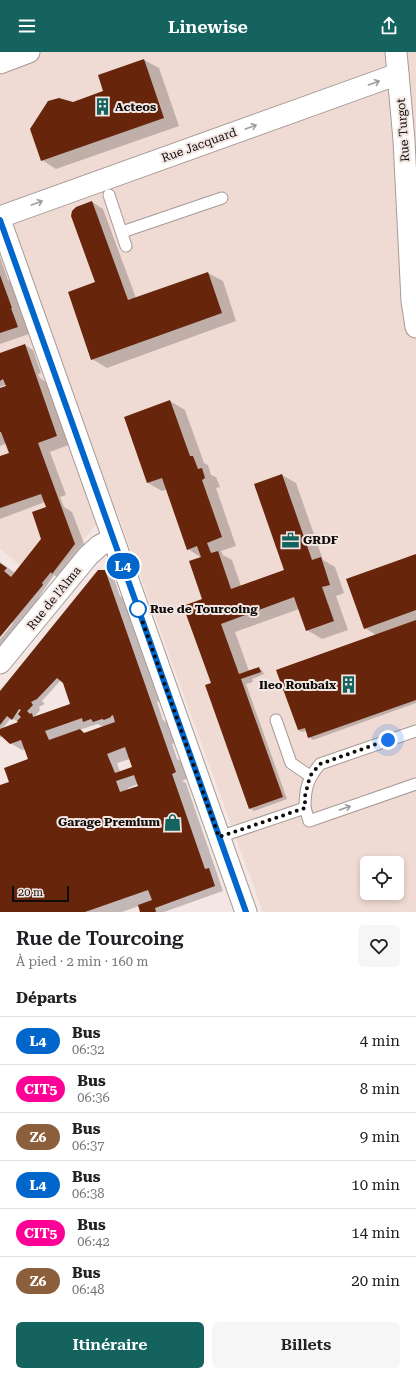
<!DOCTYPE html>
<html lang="fr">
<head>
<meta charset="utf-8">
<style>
  body { margin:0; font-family:"Roboto Serif",serif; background:#f6f6f6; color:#202124; height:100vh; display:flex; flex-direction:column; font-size:15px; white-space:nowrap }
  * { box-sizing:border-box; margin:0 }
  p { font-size:13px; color:#757577 }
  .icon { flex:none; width:22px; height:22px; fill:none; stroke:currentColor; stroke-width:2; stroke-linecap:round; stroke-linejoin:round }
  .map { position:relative; height:860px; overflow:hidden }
  .panel { display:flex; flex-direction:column; background:#fff; flex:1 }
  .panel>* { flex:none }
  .badge { padding:0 8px; border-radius:13px; font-size:14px; line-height:26px }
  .controls { position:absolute; left:360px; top:804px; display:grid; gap:8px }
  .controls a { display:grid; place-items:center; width:44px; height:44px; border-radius:6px; background:#fff; box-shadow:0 2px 6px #0003; font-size:20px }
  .scale { position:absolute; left:12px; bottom:10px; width:57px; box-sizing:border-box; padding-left:4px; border:2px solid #100c0a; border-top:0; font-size:11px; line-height:14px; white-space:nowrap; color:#100c0a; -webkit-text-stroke:3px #f4e7e3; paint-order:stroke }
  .you { position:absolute; width:20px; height:20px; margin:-10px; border:3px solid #fff; border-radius:50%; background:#1a73e8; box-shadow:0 0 0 6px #1a73e833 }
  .map>.badge { position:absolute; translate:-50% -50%; box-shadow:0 0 0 2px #fff }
  h2 { padding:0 16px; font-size:15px; line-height:36px }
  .round { display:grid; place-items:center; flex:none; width:42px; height:42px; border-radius:6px; background:#f6f6f6 }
  .headline { display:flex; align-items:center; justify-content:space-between; height:68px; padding:0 16px }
  h1 { font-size:19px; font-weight:600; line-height:30px }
  .action { display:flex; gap:8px; margin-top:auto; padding:8px 16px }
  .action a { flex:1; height:46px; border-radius:6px; background:#14635f; color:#fff; font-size:16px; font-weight:600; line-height:46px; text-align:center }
  .action a+a { background:#f6f6f6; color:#202124 }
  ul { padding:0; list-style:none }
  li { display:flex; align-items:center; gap:12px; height:48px; padding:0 16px; border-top:1px solid #e0e0e0 }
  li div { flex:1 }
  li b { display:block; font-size:15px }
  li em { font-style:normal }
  li .badge { min-width:44px; font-weight:700; text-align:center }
  header { display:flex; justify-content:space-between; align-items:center; height:52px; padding:0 16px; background:#14635f; color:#fff; font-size:18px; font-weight:600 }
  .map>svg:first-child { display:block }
  .built { fill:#f0dbd4; fill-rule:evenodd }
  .shadow { fill:#0003; fill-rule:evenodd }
  .building { fill:#67250c; fill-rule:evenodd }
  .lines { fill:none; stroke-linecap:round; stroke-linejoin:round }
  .service-casing { stroke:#a69a96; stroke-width:13 }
  .minor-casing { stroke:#a69a96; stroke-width:23 }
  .service { stroke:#fff; stroke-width:11 }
  .minor { stroke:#fff; stroke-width:21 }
  .oneway { stroke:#9f9e9d }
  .line-casing { stroke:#fff; stroke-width:9 }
  .line { stroke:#06c; stroke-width:6 }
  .walk { stroke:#100c0a; stroke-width:4; stroke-dasharray:0 7.2 }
  .stop-dot { fill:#fff; stroke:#06c; stroke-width:2 }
  .labels { text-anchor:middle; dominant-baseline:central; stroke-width:4; stroke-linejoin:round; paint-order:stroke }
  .poi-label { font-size:12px; font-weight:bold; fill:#100c0a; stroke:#f4e7e3; text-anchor:start }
  .street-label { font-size:12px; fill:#100c0a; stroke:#f4e7e3 }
  .stop-label { font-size:12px; font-weight:bold; fill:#100c0a; stroke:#f4e7e3; text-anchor:start }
</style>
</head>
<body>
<header><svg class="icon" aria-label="menu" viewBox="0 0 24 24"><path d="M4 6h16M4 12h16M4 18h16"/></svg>Linewise<svg class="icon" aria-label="share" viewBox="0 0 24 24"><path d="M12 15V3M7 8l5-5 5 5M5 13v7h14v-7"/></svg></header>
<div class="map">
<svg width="416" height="860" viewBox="0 0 416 860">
  <rect width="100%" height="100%" fill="#f4e7e3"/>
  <path class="built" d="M 0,0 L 416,0 L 416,860 L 263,860 L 117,460 L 96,473 L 44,534 L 0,497 ZM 367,811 L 397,811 L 397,841 L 367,841 Z"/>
  <g class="shadow">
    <polygon points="144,8 159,16 179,74 56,117 42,108 73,51 104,39"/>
    <polygon points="92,150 103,157 136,246 208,221 223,229 236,269 107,316 92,307 96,231"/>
    <polygon points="0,205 8,228 14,231 26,264 23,265 29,282 0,292"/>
    <polygon points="25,293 33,298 41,321 38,322 40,326 47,331 71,392 50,400 66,443 60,445 64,455 72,460 87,499 62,528 54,523 39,545 46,550 0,612 0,587 13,571 11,570 0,584 0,510 15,521 43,487 49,456 45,450 0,467 0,405 12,401 7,391 0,394 0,337 6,334 5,333 0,335 0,302"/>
    <polygon points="170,349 185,358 204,411 208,413 211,423 216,425 220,435 216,436 236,494 221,499 223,503 232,508 241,534 285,518 282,423 296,431 323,508 335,515 344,541 336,544 348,578 322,587 307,578 299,557 235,580 249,619 258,616 262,618 264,622 252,627 253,630 246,632 287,747 254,759 250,756 212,632 204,548 202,506 188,497 167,437 162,439 148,431"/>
    <polygon points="416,503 416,651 313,688 309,685 306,679 302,680 298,678 376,583 365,576"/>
    <path d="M 104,519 L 113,524 L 120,544 L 126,548 L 156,634 L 154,635 L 160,649 L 157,650 L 163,668 L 170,672 L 176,690 L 172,692 L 177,707 L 181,709 L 187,727 L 182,729 L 186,731 L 223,839 L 164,860 L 141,860 L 139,854 L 122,860 L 0,860 L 0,734 L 10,730 L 31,708 L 26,697 L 22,698 L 10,691 L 2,684 L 0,686 L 0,641 ZM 61,628 L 64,631 L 71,652 L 37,665 L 35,664 L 40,658 L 39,655 L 45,652 L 42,649 ZM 11,666 L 21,671 L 2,677 ZM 98,672 L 103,675 L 85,681 L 79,678 ZM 130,707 L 133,715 L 120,720 L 117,711 ZM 138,732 L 140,734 L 129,738 L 128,736 Z"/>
  </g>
  <g class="building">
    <polygon points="144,7 164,66 41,109 30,77 48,49 59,46 73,50 103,39 98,23"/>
    <polygon points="92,149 128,248 208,220 222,261 91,308 68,240 95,230 71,164 72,159 76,155"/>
    <polygon points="0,223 12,256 11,256 18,275 0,281"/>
    <polygon points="25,292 57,384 38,391 75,492 52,522 51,520 42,531 43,533 0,585 0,511 7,516 4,519 11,525 41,487 32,460 46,455 41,442 0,456 0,404 9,401 1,380 0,380 0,336 6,334 3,327 0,329 0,301"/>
    <polygon points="170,348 190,404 193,404 198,417 202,416 205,426 202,428 222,485 207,491 211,501 218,499 231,537 284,518 254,432 282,422 312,508 321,505 330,533 322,535 334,569 306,579 294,545 221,572 239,622 259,615 261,620 241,627 283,745 249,757 205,633 211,631 183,554 202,547 189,509 201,505 197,494 187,498 162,426 147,431 124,365"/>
    <polygon points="416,502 416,558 364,577 346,527"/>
    <path d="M 98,518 L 105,518 L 169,701 L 176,720 L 172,722 L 205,817 L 209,816 L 215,834 L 155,856 L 156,860 L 140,860 L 138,853 L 152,848 L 148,838 L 85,860 L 0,860 L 0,733 L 9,730 L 4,716 L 28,707 L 21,688 L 10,692 L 0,683 L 0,677 L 18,670 L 17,669 L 21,665 L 18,662 L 21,658 L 19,657 L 12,668 L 7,664 L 0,673 L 0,639 ZM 57,626 L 63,631 L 70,652 L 33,665 L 32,661 L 30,662 L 27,659 L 33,653 L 31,650 L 37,647 ZM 113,663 L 115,670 L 84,681 L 80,677 L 49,688 L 45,679 L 82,666 L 83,670 L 91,667 L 93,670 L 102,667 L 104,668 L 111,665 L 111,664 ZM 125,695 L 132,715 L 115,721 L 107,702 ZM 134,723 L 138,734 L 120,740 L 116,729 Z"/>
    <polygon points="416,568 416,648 308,686 305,676 298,678 276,618"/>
  </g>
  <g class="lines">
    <defs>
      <g id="service">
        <polyline points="109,143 126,194"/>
        <polyline points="122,180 222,146"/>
        <polyline points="276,668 291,711 310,724"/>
        <path d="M 305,756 C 305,737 307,728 320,712 L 416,679"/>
        <polyline points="219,785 305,756 309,769 416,732"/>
      </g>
      <g id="minor">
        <polyline points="396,0 404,88 412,249 416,275"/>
        <polyline points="0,11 29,0"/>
        <polyline points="0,165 398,22"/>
        <polyline points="0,168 246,860"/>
        <polyline points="0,611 88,504 99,494 113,486"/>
      </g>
    </defs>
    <use href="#service" class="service-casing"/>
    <use href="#minor" class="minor-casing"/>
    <use href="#service" class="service"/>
    <use href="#minor" class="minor"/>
  </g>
  <defs><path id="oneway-shaft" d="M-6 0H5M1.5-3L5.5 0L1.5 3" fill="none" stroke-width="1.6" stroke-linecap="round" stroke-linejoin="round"/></defs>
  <g class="oneway">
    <use href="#oneway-shaft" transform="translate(374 31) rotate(-20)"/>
    <use href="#oneway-shaft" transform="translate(251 75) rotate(-20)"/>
    <use href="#oneway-shaft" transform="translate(37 151) rotate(-20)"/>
    <use href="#oneway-shaft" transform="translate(345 756) rotate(-19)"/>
  </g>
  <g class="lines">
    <defs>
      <polyline id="line" points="0,168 246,860"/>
    </defs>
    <use href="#line" class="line-casing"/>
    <use href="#line" class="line"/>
    <polyline class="walk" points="138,557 219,785 305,756 305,744 310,724 320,712 388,688"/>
  </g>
  <defs>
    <symbol id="building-bare" viewBox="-9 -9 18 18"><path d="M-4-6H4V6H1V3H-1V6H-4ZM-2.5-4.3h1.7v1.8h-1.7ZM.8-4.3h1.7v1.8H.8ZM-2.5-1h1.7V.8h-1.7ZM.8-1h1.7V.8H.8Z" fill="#14635f" stroke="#f4e7e3" stroke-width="2.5" paint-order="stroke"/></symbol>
    <symbol id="office-bare" viewBox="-9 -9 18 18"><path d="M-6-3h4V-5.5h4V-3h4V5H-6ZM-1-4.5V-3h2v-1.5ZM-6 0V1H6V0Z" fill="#14635f" stroke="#f4e7e3" stroke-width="2.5" paint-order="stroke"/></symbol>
    <symbol id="shop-bare" viewBox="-9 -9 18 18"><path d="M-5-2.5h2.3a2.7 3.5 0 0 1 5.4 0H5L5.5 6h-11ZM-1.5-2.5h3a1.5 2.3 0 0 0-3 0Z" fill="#14635f" stroke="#f4e7e3" stroke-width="2.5" paint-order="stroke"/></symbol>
  </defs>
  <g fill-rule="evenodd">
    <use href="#building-bare" x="90" y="42" width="25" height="25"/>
    <use href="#office-bare" x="278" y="476" width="25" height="25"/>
    <use href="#building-bare" x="336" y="620" width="25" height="25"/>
    <use href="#shop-bare" x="160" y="758" width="25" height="25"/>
  </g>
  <circle class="stop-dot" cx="138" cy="557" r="8"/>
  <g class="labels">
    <g class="poi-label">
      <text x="115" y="55">Acteos</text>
      <text x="303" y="488">GRDF</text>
      <text x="336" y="633" text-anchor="end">Ileo Roubaix</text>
      <text x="160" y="770" text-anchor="end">Garage Premium</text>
    </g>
    <g class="street-label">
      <text transform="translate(403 78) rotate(-94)">Rue Turgot</text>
      <text transform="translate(199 93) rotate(-20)">Rue Jacquard</text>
      <text transform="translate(54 546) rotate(-51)">Rue de l'Alma</text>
    </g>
    <g class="stop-label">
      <text x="150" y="557">Rue de Tourcoing</text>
    </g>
  </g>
</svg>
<div class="controls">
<a><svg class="icon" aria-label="locate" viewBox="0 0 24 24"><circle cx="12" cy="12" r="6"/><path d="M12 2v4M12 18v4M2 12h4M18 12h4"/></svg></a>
</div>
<div class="scale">20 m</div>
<div class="you" style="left:388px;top:688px"></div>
<b class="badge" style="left:123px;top:514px;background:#06c;color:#fff">L4</b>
</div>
<section class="panel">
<div class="headline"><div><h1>Rue de Tourcoing</h1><p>À pied · 2 min · 160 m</p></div><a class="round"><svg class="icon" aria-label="heart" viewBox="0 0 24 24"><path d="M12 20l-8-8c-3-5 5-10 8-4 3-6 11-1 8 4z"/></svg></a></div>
<h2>Départs</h2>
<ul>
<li><span class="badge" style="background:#06c;color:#fff">L4</span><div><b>Bus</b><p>06:32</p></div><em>4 min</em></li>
<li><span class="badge" style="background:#ff0096;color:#fff">CIT5</span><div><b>Bus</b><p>06:36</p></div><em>8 min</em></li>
<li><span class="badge" style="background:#8b5e3c;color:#fff">Z6</span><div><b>Bus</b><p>06:37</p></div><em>9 min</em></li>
<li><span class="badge" style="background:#06c;color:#fff">L4</span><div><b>Bus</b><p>06:38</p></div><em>10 min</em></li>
<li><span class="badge" style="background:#ff0096;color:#fff">CIT5</span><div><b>Bus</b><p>06:42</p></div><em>14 min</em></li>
<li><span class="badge" style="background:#8b5e3c;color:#fff">Z6</span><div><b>Bus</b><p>06:48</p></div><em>20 min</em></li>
</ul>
<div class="action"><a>Itinéraire</a><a>Billets</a></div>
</section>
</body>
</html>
